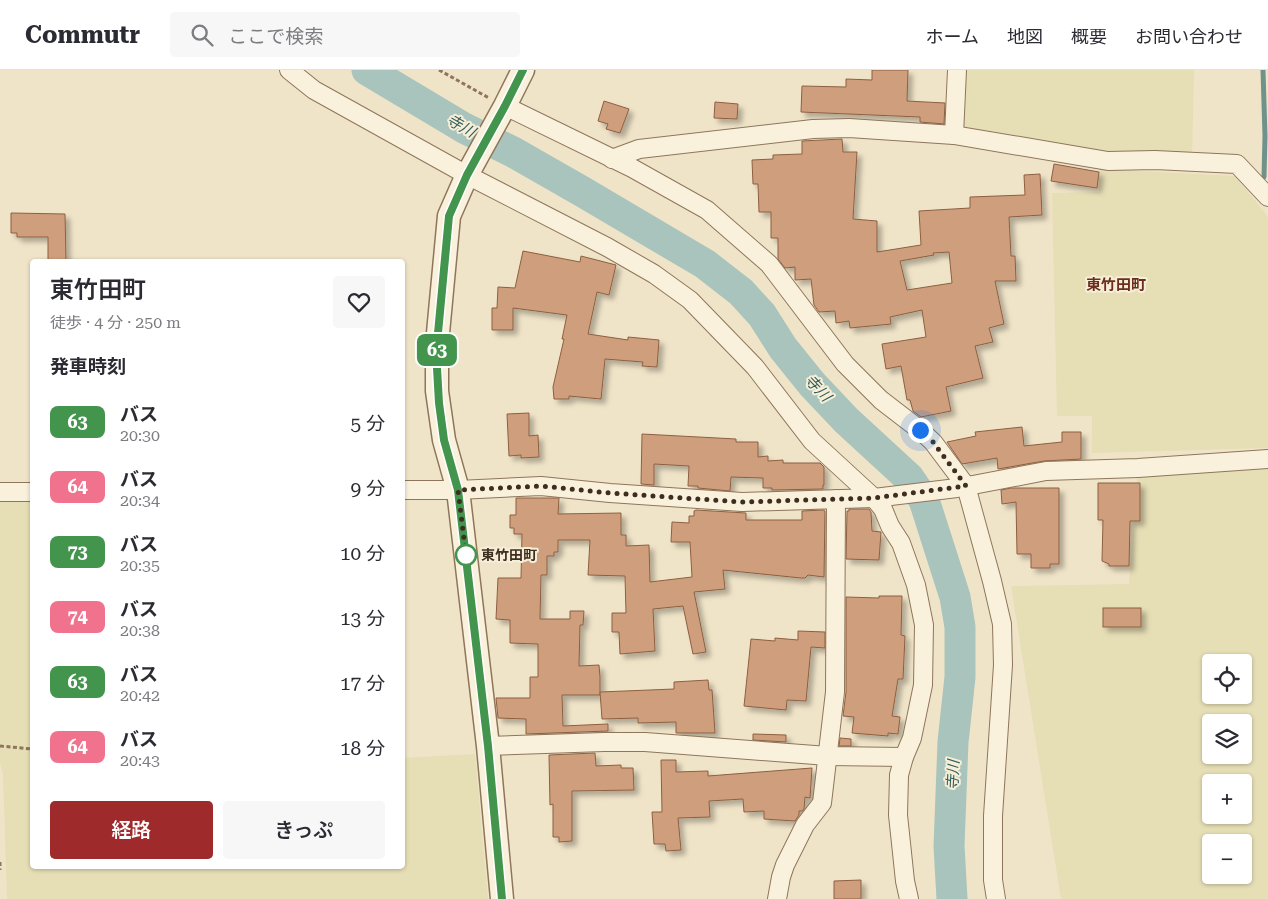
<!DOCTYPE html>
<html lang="ja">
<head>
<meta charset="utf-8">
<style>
  body { margin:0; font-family:"Roboto Serif","Noto Sans JP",serif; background:#f7f7f7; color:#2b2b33; height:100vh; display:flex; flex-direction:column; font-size:19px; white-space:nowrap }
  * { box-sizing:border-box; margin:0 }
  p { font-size:16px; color:#7c7c81 }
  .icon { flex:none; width:28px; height:28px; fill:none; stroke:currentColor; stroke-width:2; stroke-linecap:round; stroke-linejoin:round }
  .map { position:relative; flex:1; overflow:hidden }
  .side { position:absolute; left:30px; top:189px; width:375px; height:610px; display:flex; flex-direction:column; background:#fff; border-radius:5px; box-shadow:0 1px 4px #0004 }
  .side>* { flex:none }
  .badge { padding:0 10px; border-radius:8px; font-size:18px; line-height:32px }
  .fabs { position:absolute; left:1202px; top:584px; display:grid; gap:10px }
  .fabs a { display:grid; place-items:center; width:50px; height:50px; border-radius:5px; background:#fff; box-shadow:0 1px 4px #0004; font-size:25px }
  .you { position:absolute; width:25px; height:25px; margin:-12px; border:4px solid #fff; border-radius:50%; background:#1a73e8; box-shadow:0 0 0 8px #1a73e833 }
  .map>.badge { position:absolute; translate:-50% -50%; box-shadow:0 0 0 2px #fff }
  h2 { padding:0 20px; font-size:19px; line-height:45px }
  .round { display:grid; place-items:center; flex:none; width:52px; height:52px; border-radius:5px; background:#f7f7f7 }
  .head { display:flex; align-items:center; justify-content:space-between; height:85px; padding:0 20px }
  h1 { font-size:24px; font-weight:600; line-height:38px }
  .action { display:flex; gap:10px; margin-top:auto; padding:10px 20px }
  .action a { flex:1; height:58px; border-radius:5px; background:#9e2a2b; color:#fff; font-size:20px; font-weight:600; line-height:58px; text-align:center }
  .action a+a { background:#f7f7f7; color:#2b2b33 }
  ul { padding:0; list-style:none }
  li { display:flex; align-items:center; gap:15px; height:65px; padding:0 20px }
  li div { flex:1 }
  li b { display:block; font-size:19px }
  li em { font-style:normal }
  li .badge { min-width:55px; font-weight:700; text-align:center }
  header { display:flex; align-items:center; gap:30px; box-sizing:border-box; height:70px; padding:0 25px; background:#fff; border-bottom:1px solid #e1e1e2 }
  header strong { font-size:24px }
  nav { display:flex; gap:28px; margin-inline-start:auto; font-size:18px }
  .search { width:350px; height:45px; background:#f7f7f7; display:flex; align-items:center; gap:12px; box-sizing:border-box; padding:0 18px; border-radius:5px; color:#7c7c81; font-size:19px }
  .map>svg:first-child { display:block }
  .farmland { fill:#e6deb5; fill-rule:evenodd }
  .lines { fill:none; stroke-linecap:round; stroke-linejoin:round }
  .stream { stroke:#6f938a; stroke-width:5 }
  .river { stroke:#a9c4bc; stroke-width:31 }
  .building { fill:#cf9f7d; stroke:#8d5f41; fill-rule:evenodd; filter:url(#shadow) }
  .minor-casing { stroke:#8d765c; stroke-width:20 }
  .tertiary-casing { stroke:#8d765c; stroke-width:25 }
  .path { stroke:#8d765c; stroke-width:3; stroke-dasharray:4 2.5; stroke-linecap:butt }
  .minor { stroke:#faf1dc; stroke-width:18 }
  .tertiary { stroke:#faf1dc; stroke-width:22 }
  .line-casing { stroke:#fff; stroke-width:11 }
  .line { stroke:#43944d; stroke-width:8 }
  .walk { stroke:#3d2e20; stroke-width:5; stroke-dasharray:0 9 }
  .stop-dot { fill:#fff; stroke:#43944d; stroke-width:2.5 }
  .labels { text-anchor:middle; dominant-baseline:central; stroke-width:4; stroke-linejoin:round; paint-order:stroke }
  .stop-label { font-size:14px; font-weight:bold; fill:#3d2e20; stroke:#f7eed8; text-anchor:start }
  .water-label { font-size:15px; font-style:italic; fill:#2f5d5a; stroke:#f7eed8 }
  .neighbourhood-label { font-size:15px; font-weight:bold; fill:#6b2e1e; stroke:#f7eed8 }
</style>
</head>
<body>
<header>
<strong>Commutr</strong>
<div class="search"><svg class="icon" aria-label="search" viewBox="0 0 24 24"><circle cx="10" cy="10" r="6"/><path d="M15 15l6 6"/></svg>ここで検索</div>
<nav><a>ホーム</a><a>地図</a><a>概要</a><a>お問い合わせ</a></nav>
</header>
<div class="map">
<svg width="1268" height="829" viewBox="0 0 1268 829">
  <defs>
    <filter id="shadow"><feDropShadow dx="4.5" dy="4.5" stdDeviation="2.5" flood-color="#0004"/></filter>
  </defs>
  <rect width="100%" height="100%" fill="#f0e4c8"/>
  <g class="farmland">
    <polygon points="960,0 1194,0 1192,92 954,65"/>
    <polygon points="1099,99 1235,106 1266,144 1268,148 1268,378 1092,383 1092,346 1057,346 1052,123 1099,122"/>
    <path d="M 1268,389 L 1268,829 L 1061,829 L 1011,516 L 1129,514 L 1138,398 ZM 1211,592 L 1244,592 L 1244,625 L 1211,625 ZM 1211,652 L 1244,652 L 1244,685 L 1211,685 ZM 1211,712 L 1244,712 L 1244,745 L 1211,745 ZM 1211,772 L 1244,772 L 1244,805 L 1211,805 Z"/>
    <polygon points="0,422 32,422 32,796 402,796 403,688 475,684 488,829 7,829 3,704 0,693"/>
  </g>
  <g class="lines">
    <polyline class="stream" points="1263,0 1265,66 1264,107"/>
    <polyline class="river" points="367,0 464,58 513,82 583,122 705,194 741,222 762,245 783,278 812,314 846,350 909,408 924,430 955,527 960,557 960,607 953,672 949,776 952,829"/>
  </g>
  <g class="building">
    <polygon points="872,0 908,0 907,31 945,33 944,54 920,52 920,47 801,42 802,16 846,17 846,9 872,10"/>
    <polygon points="604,31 629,39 620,63 606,59 608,54 598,51"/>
    <polygon points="715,32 738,34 737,49 714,48"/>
    <path d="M 842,69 L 843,82 L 857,82 L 853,149 L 877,151 L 877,182 L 921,175 L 919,141 L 970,138 L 970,127 L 1025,125 L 1024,105 L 1040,104 L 1042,145 L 1009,147 L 1011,186 L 1015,186 L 1016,211 L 995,211 L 1004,254 L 989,258 L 993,272 L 975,276 L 983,308 L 946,317 L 951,341 L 921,347 L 913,341 L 910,330 L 907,330 L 901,296 L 886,299 L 882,274 L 926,267 L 922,240 L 890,247 L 891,254 L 850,258 L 849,251 L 836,253 L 835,241 L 819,242 L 814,235 L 811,209 L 795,210 L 795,197 L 785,198 L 778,189 L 778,168 L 771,168 L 771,142 L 759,142 L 758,114 L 753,114 L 752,90 L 773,89 L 773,85 L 802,84 L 802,71 ZM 949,182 L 952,213 L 907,220 L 900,191 L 934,185 L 933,183 Z"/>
    <polygon points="1054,94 1099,102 1097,118 1051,111"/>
    <polygon points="11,143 65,144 66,191 48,191 48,167 17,167 17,163 11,163"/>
    <polygon points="523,181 580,192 581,186 616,195 609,225 597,222 588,264 628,270 628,267 659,270 657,297 642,296 643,292 605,289 601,329 569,326 569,329 554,329 553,317 564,269 562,269 567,245 513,238 513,260 492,260 492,238 497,238 498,217 515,218"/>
    <polygon points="529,343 529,366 538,365 539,387 521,388 521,385 509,386 507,344"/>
    <polygon points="1022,357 1024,376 1062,372 1062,362 1081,362 1081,389 1044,391 998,399 997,388 962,394 947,372 976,366 975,362"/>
    <polygon points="642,364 736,369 736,372 758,372 758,387 768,386 768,391 783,390 783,393 820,393 824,397 824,415 823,415 823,419 772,420 772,418 763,418 763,408 731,407 730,421 698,418 698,416 688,416 689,396 654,394 654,415 641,414"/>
    <polygon points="1098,413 1140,413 1140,451 1130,451 1129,496 1109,496 1109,494 1102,491 1103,450 1098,450"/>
    <polygon points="1011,418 1059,418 1059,494 1050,494 1050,498 1031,498 1031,484 1017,484 1016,432 1002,434 1001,420"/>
    <polygon points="516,428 559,428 558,444 621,443 621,465 626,465 626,476 649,475 650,512 692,507 690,472 671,472 672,452 689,453 689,446 694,446 694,441 696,440 746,443 746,450 802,450 802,441 823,440 825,441 824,507 808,505 805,508 801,508 723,500 725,519 694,522 706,582 693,584 683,536 653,539 655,581 620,584 619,562 612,562 612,543 626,543 625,506 588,505 590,470 558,470 558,482 554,482 554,486 547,486 547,505 541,505 540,549 570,549 570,541 584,541 583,555 580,555 579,596 599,595 600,607 600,625 562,625 563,656 608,654 608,661 526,664 526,649 498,648 496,628 530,628 530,607 538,607 538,574 510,573 510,550 496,549 498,508 521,508 522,464 514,464 514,458 510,458 510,445 516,445"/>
    <polygon points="849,439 869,439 871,442 872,461 881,462 879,490 846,489 847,441 849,441"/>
    <polygon points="879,526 902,526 901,565 905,566 903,609 898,609 892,646 900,647 898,664 888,663 888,666 852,663 854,647 843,646 846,622 846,527 879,528"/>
    <rect x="1103" y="538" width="38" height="19"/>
    <polygon points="798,561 825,562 825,578 811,577 806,631 787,630 786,640 744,636 751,569 775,571 775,568 798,570"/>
    <polygon points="708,610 709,620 712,620 715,663 676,663 676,652 638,653 638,648 602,649 600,622 674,619 674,612"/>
    <polygon points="753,664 786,665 786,672 753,670"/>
    <polygon points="840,668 851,669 851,676 839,676"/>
    <polygon points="595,683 596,696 621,695 621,698 633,698 634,720 572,721 572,771 559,772 559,767 553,767 553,734 550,735 549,685"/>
    <polygon points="661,690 676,690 676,702 708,701 708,706 812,698 810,728 805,727 804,739 802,741 799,741 799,745 795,751 764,749 764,741 744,742 743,729 709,731 710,747 678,748 681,780 666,781 665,774 654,774 652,742 662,742"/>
    <polygon points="861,810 861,829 834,829 834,811"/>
  </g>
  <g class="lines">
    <defs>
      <g id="minor">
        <polyline points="289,0 314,20 467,105 607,177 654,204 690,230 755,297 812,371 874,428 883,439 890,456 901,473 916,515 924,555 923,615 912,668 904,687 899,705 898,745 905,811 909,829"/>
        <polyline points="505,36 632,98 707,140 769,194 845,294 881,330 920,360 933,372 966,416 992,511 1002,554 1003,595 993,746 993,810 996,829"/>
        <polyline points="954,65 957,0"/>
        <polyline points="612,89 639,79 813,59 849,58 954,65 1108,91 1155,90 1237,94 1268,127"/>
        <polyline points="402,420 458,420 541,416 610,423 742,432 874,428 957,418 1046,401 1138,398 1268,389"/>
        <polyline points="0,422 32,422"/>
        <polyline points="488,676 604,672 645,672 828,686 904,687"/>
        <polyline points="777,829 781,807 785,795 805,755 822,733 835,622 836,429"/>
      </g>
      <polyline id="tertiary" points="502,829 488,676 458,420 444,370 437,321 437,298 438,263 449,146 467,105 505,36 523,0"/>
    </defs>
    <use href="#minor" class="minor-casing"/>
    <use href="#tertiary" class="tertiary-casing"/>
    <g class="path">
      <polyline points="439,0 489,28"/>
      <polyline points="0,676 32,679"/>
      <polyline points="0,792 0,800"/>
    </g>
    <use href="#minor" class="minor"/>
    <use href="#tertiary" class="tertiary"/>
  </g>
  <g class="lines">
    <defs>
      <polyline id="line" points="502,829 488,676 458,420 444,370 439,333 437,298 438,263 449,146 467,105 505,36 523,0"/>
    </defs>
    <use href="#line" class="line-casing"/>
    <use href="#line" class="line"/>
    <polyline class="walk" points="466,485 458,420 541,416 610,423 742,432 874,428 966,416 933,372 920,360"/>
  </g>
  <circle class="stop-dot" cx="466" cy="485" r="10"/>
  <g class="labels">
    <g class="stop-label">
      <text x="481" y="485">東竹田町</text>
    </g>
    <g class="water-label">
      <text transform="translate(461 56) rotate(30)">寺川</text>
      <text transform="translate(818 318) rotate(47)">寺川</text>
      <text transform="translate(953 705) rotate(-87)">寺川</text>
    </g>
    <g class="neighbourhood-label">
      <text x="1116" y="215">東竹田町</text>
    </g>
  </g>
</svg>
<div class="fabs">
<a><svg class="icon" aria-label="locate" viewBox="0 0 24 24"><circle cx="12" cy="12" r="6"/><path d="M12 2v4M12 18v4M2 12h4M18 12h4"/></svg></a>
<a><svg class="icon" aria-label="layers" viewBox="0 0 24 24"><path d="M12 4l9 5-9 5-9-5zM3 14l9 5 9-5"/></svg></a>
<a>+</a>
<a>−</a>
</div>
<div class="you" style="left:920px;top:360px"></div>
<b class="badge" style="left:437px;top:280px;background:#43944d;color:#fff">63</b>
<section class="side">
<div class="head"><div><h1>東竹田町</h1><p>徒歩 · 4 分 · 250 m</p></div><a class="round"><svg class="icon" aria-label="heart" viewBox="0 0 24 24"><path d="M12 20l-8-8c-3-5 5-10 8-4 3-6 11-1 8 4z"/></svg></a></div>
<h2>発車時刻</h2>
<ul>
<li><span class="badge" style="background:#43944d;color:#fff">63</span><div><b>バス</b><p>20:30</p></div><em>5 分</em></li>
<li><span class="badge" style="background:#f0728d;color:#fff">64</span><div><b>バス</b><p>20:34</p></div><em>9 分</em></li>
<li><span class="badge" style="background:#43944d;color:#fff">73</span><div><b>バス</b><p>20:35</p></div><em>10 分</em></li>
<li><span class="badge" style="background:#f0728d;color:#fff">74</span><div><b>バス</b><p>20:38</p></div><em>13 分</em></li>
<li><span class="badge" style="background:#43944d;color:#fff">63</span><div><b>バス</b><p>20:42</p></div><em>17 分</em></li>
<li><span class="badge" style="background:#f0728d;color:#fff">64</span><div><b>バス</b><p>20:43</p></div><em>18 分</em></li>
</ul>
<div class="action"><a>経路</a><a>きっぷ</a></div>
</section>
</div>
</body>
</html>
